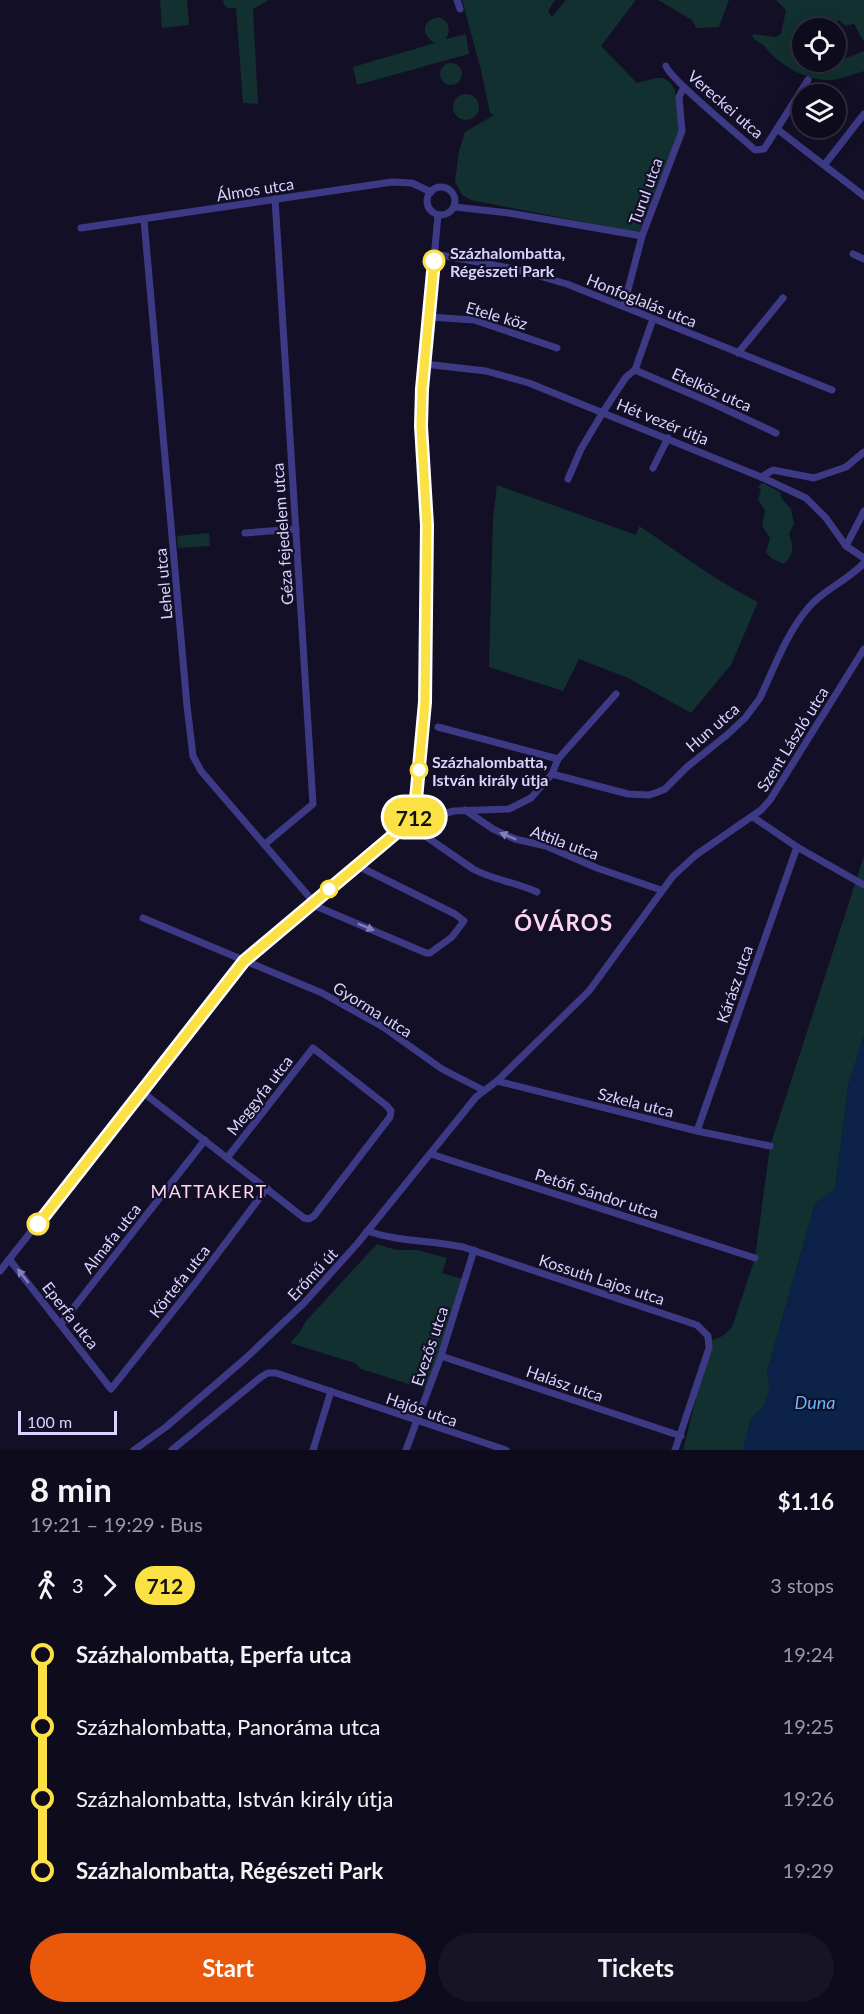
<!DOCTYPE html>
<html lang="en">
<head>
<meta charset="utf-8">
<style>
  body { margin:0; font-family:Lato,sans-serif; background:#171425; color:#f1f3f6; height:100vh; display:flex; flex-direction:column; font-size:22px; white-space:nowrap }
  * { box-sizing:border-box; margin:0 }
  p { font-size:20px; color:#9b9ba3 }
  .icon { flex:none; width:33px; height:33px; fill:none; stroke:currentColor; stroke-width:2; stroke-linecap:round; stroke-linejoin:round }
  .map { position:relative; height:1450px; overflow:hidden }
  .details { display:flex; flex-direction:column; background:#0e0b1c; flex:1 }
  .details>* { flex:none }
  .badge { padding:0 12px; border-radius:20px; font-size:21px; line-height:39px }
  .controls { position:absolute; left:792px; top:18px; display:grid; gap:12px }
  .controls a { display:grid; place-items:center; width:54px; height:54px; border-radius:50%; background:#0e0b1c; box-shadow:0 6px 24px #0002,0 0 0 2px #2e2b3b; font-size:30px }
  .scale { position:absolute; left:18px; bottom:15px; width:99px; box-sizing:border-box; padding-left:6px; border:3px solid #d9d4ff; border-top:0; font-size:16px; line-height:21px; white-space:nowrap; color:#d9d4ff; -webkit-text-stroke:4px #130f26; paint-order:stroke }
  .map>.badge { position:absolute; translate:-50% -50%; box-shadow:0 0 0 3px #fff }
  .legs { display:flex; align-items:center; gap:9px; height:66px; padding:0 30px; font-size:20px }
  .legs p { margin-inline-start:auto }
  .summary { display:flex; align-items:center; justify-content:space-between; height:102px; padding:0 30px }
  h1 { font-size:33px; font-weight:700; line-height:45px }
  .cta { display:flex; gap:12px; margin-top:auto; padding:12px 30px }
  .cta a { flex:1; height:69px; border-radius:36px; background:#ea580c; color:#fff; font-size:24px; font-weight:700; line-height:69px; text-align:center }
  .cta a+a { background:#171425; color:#f1f3f6 }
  ul { padding:0 30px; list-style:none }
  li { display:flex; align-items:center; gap:21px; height:72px; font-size:22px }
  li i { display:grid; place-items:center; width:9px; height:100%; margin:0 8px; background:currentColor }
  li i::after { content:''; width:15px; height:15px; margin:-8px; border:4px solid; border-radius:50%; background:#0e0b1c }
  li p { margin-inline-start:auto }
  li:first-child i { background:linear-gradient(#0000 50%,currentColor 0) }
  li:last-child i { background:linear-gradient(currentColor 50%,#0000 0) }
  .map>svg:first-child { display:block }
  .green { fill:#12302f }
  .water { fill:#0c2248 }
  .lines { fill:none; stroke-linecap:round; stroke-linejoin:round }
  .minor { stroke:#3d3a85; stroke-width:7 }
  .oneway { fill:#837fbc }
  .line-1-casing { stroke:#fff; stroke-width:14 }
  .line-1 { stroke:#fbe143; stroke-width:9 }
  .stop-1-dot { fill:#fff; stroke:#fbe143; stroke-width:3 }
  .labels { text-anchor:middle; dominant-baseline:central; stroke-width:4.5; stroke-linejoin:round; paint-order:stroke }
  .street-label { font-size:16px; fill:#d9d4ff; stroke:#130f26 }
  .stop-label { font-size:16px; font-weight:bold; fill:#d9d4ff; stroke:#130f26; text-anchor:start }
  .neighbourhood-label { font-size:18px; letter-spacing:1.5px; fill:#ffd6f0; stroke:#130f26 }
  .water-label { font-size:18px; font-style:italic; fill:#62b6ff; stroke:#130f26 }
  .district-label { font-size:22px; font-weight:bold; letter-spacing:1.5px; fill:#ffd6f0; stroke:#130f26 }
</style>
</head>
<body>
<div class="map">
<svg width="864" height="1450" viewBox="0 0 864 1450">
  <rect width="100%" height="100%" fill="#130f26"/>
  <g class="green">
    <polygon points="160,0 187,0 189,25 162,28"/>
    <polygon points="223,0 269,0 253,9 258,104 243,103 236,8 228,8 224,5"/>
    <polygon points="462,0 555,0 548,11 552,17 566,0 636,0 601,46 637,83 656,78 663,78 670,82 675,90 680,127 639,233 471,200 462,195 455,182 459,151 465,132 494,115 490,113 481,70"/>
    <polygon points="658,0 729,0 719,27 696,28 692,20"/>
    <path d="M 776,0 L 864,0 L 864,42 L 854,24 L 845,26 L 839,20 L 831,28 L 802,28 L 802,62 L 836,62 L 864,51 L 864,71 C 853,74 838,81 827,80 C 806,80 779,65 766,48 C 763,43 756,42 752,36 L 754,34 L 775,37 L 781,34 L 786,10 Z"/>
    <path d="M 439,17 C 450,22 451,30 446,39 L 466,34 L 469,54 L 357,85 L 353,67 L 435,43 C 421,35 421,20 439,17 Z"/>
    <circle cx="451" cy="74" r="11"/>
    <circle cx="466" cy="107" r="13"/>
    <path d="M 763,483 L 780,492 L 782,499 L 791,509 L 794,524 L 789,534 C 794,547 794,554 784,564 L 771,558 L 766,552 L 770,538 L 762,526 L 765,511 L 758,499 L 761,490 L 758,486 Z"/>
    <path d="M 497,485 L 636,535 L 639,526 C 679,552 714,580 758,602 L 731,665 L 691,713 L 628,678 L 579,659 L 563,691 L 489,667 L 493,519 Z"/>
    <polygon points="209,533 210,546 178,548 177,536"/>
    <polygon points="864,856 864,1035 848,1087 835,1189 815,1204 767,1372 770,1387 764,1407 751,1418 743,1450 683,1450 696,1399 694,1397 709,1341 723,1336 732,1327 755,1258 770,1146"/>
    <polygon points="377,1244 396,1250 417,1250 447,1258 442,1273 466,1280 428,1390 361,1369 355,1363 290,1343 299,1333 306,1321"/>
  </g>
  <polygon class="water" points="864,1035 864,1450 743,1450 751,1418 764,1407 770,1387 767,1372 815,1204 835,1189 848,1087"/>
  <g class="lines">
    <g class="minor">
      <polyline points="457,0 460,9"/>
      <path d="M 666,66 C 669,78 741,137 755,150 L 764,149 L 808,80"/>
      <polyline points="777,129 864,196"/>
      <polyline points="825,164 864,114"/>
      <circle cx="441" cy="201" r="14"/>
      <polyline points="455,207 509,213 642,236"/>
      <path d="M 438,215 L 422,389 L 421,426 L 427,543 L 425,702 L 414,821 L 421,833 L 473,869 C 493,880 516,882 537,892"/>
      <polyline points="144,220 187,706 193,756 201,771 318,907 426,953 430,953 452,937 464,921 455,914 358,866"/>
      <polyline points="81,228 392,182 412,183 431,192"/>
      <polyline points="435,254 515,269 567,284 832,390"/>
      <polyline points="853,254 864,259"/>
      <polyline points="624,305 642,236 682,131 679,97 684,87"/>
      <polyline points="429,317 474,320 557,348"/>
      <polyline points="738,353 783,298"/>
      <polyline points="424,364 486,371 529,383 761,477 806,498 826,518 846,546 864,558"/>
      <polyline points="635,370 714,404 776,433"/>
      <polyline points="653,468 668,438"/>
      <polyline points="761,477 773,470 814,478 846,467 864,452"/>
      <polyline points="568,479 581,449 603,412 626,377 635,370 653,319"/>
      <polyline points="245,533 296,529"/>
      <polyline points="846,546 864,511"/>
      <polyline points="438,727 558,759"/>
      <path d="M 552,774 L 628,794 L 649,795 L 658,792 L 665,789 L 687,767 L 728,734 L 745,718 L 760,698 C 774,668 787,632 809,607 C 823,590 847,581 864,563"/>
      <polyline points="465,810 493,829 515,839 546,846 597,868 661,890"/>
      <polyline points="753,817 797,847 864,885"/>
      <polyline points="265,844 313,804 275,199"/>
      <polyline points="143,918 322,993 383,1027 442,1069 483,1090"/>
      <polyline points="497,1081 697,1131 770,1146"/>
      <polyline points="141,1091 304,1218 309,1219 314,1216 390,1117 391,1111 387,1106 313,1048 227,1158"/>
      <polyline points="697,1131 797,847"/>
      <polyline points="431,1154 755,1258"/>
      <path d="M 367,1231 C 400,1242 430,1240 463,1247 L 697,1325 L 708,1336 L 709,1348 L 675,1450"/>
      <polyline points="9,1259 111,1389 197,1281 267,1188"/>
      <polyline points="0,1271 244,961 409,823 454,811 509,809 531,798 552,774 558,759 616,694"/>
      <polyline points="61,1324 205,1140"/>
      <polyline points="441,1356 681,1436"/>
      <polyline points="134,1450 166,1427 246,1358 304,1303 357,1244 476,1097 497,1081 589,991 673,876 696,855 761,810 770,800 864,649"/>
      <polyline points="172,1450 261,1377 268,1373 276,1373 506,1450"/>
      <polyline points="313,1450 331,1391"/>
      <polyline points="406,1450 441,1356 474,1250"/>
    </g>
  </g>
  <defs><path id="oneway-solid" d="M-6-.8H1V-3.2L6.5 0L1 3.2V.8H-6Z" transform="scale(1.5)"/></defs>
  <g class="oneway">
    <use href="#oneway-solid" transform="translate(508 836) rotate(-157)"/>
    <use href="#oneway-solid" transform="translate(366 927) rotate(23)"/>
    <use href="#oneway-solid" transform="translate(23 1276) rotate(-128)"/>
  </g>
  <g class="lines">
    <defs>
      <polyline id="line-1" points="38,1224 244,961 402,828 414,821 425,702 427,525 421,426 422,389 434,261"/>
    </defs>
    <use href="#line-1" class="line-1-casing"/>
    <use href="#line-1" class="line-1"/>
  </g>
  <g class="stop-1-dot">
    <circle cx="434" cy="261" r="10"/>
    <circle cx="419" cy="770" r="8"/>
    <circle cx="329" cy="889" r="8"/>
    <circle cx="38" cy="1224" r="10"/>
  </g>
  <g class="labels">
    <g class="street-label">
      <text transform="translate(726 104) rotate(41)">Vereckei utca</text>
      <text transform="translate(255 189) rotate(-9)">Álmos utca</text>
      <text transform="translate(645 191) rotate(-70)">Turul utca</text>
      <text transform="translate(642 300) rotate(22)">Honfoglalás utca</text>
      <text transform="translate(497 315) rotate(16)">Etele köz</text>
      <text transform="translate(712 389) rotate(24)">Etelköz utca</text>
      <text transform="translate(663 421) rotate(22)">Hét vezér útja</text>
      <text transform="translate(282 534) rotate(-94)">Géza fejedelem utca</text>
      <text transform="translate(163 584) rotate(-95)">Lehel utca</text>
      <text transform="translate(712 727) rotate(-41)">Hun utca</text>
      <text transform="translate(792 739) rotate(-58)">Szent László utca</text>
      <text transform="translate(565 842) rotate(20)">Attila utca</text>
      <text transform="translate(734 984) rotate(-71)">Kárász utca</text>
      <text transform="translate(373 1009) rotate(32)">Gyorma utca</text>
      <text transform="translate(259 1095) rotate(-52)">Meggyfa utca</text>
      <text transform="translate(636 1102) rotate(14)">Szkela utca</text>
      <text transform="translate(597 1193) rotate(18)">Petőfi Sándor utca</text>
      <text transform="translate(111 1238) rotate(-52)">Almafa utca</text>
      <text transform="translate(312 1274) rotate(-47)">Erőmű út</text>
      <text transform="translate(602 1279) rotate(18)">Kossuth Lajos utca</text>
      <text transform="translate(179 1281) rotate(-52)">Körtefa utca</text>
      <text transform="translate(71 1315) rotate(52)">Eperfa utca</text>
      <text transform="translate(429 1346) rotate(-71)">Evezős utca</text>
      <text transform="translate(565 1383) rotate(19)">Halász utca</text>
      <text transform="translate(422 1409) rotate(19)">Hajós utca</text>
    </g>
    <g class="stop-label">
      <text x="450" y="252">Százhalombatta,<tspan x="450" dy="18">Régészeti Park</tspan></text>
      <text x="432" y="761">Százhalombatta,<tspan x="432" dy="18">István király útja</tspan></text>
    </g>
    <g class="neighbourhood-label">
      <text x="209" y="1191">MATTAKERT</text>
    </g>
    <g class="water-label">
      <text x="815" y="1402">Duna</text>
    </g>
    <g class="district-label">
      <text x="564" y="922">ÓVÁROS</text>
    </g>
  </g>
</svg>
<div class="controls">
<a><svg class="icon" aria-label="locate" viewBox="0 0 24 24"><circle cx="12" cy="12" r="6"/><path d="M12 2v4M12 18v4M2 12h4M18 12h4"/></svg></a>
<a><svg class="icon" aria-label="layers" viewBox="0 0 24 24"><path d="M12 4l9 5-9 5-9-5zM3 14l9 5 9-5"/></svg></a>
</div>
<div class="scale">100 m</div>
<b class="badge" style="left:414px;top:817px;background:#fbe143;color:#111">712</b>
</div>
<section class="details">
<div class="summary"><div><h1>8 min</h1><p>19:21 – 19:29 · Bus</p></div><b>$1.16</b></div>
<div class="legs"><svg class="icon" aria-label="walk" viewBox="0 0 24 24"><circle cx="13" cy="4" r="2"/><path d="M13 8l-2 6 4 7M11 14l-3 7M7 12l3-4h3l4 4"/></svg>3<svg class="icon" aria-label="forward" viewBox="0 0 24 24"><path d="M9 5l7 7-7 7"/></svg><b class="badge" style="background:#fbe143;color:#111">712</b><p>3 stops</p></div>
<ul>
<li><i style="color:#fbe143"></i><b>Százhalombatta, Eperfa utca</b><p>19:24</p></li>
<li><i style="color:#fbe143"></i><span>Százhalombatta, Panoráma utca</span><p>19:25</p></li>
<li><i style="color:#fbe143"></i><span>Százhalombatta, István király útja</span><p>19:26</p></li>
<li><i style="color:#fbe143"></i><b>Százhalombatta, Régészeti Park</b><p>19:29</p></li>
</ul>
<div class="cta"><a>Start</a><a>Tickets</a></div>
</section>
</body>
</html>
